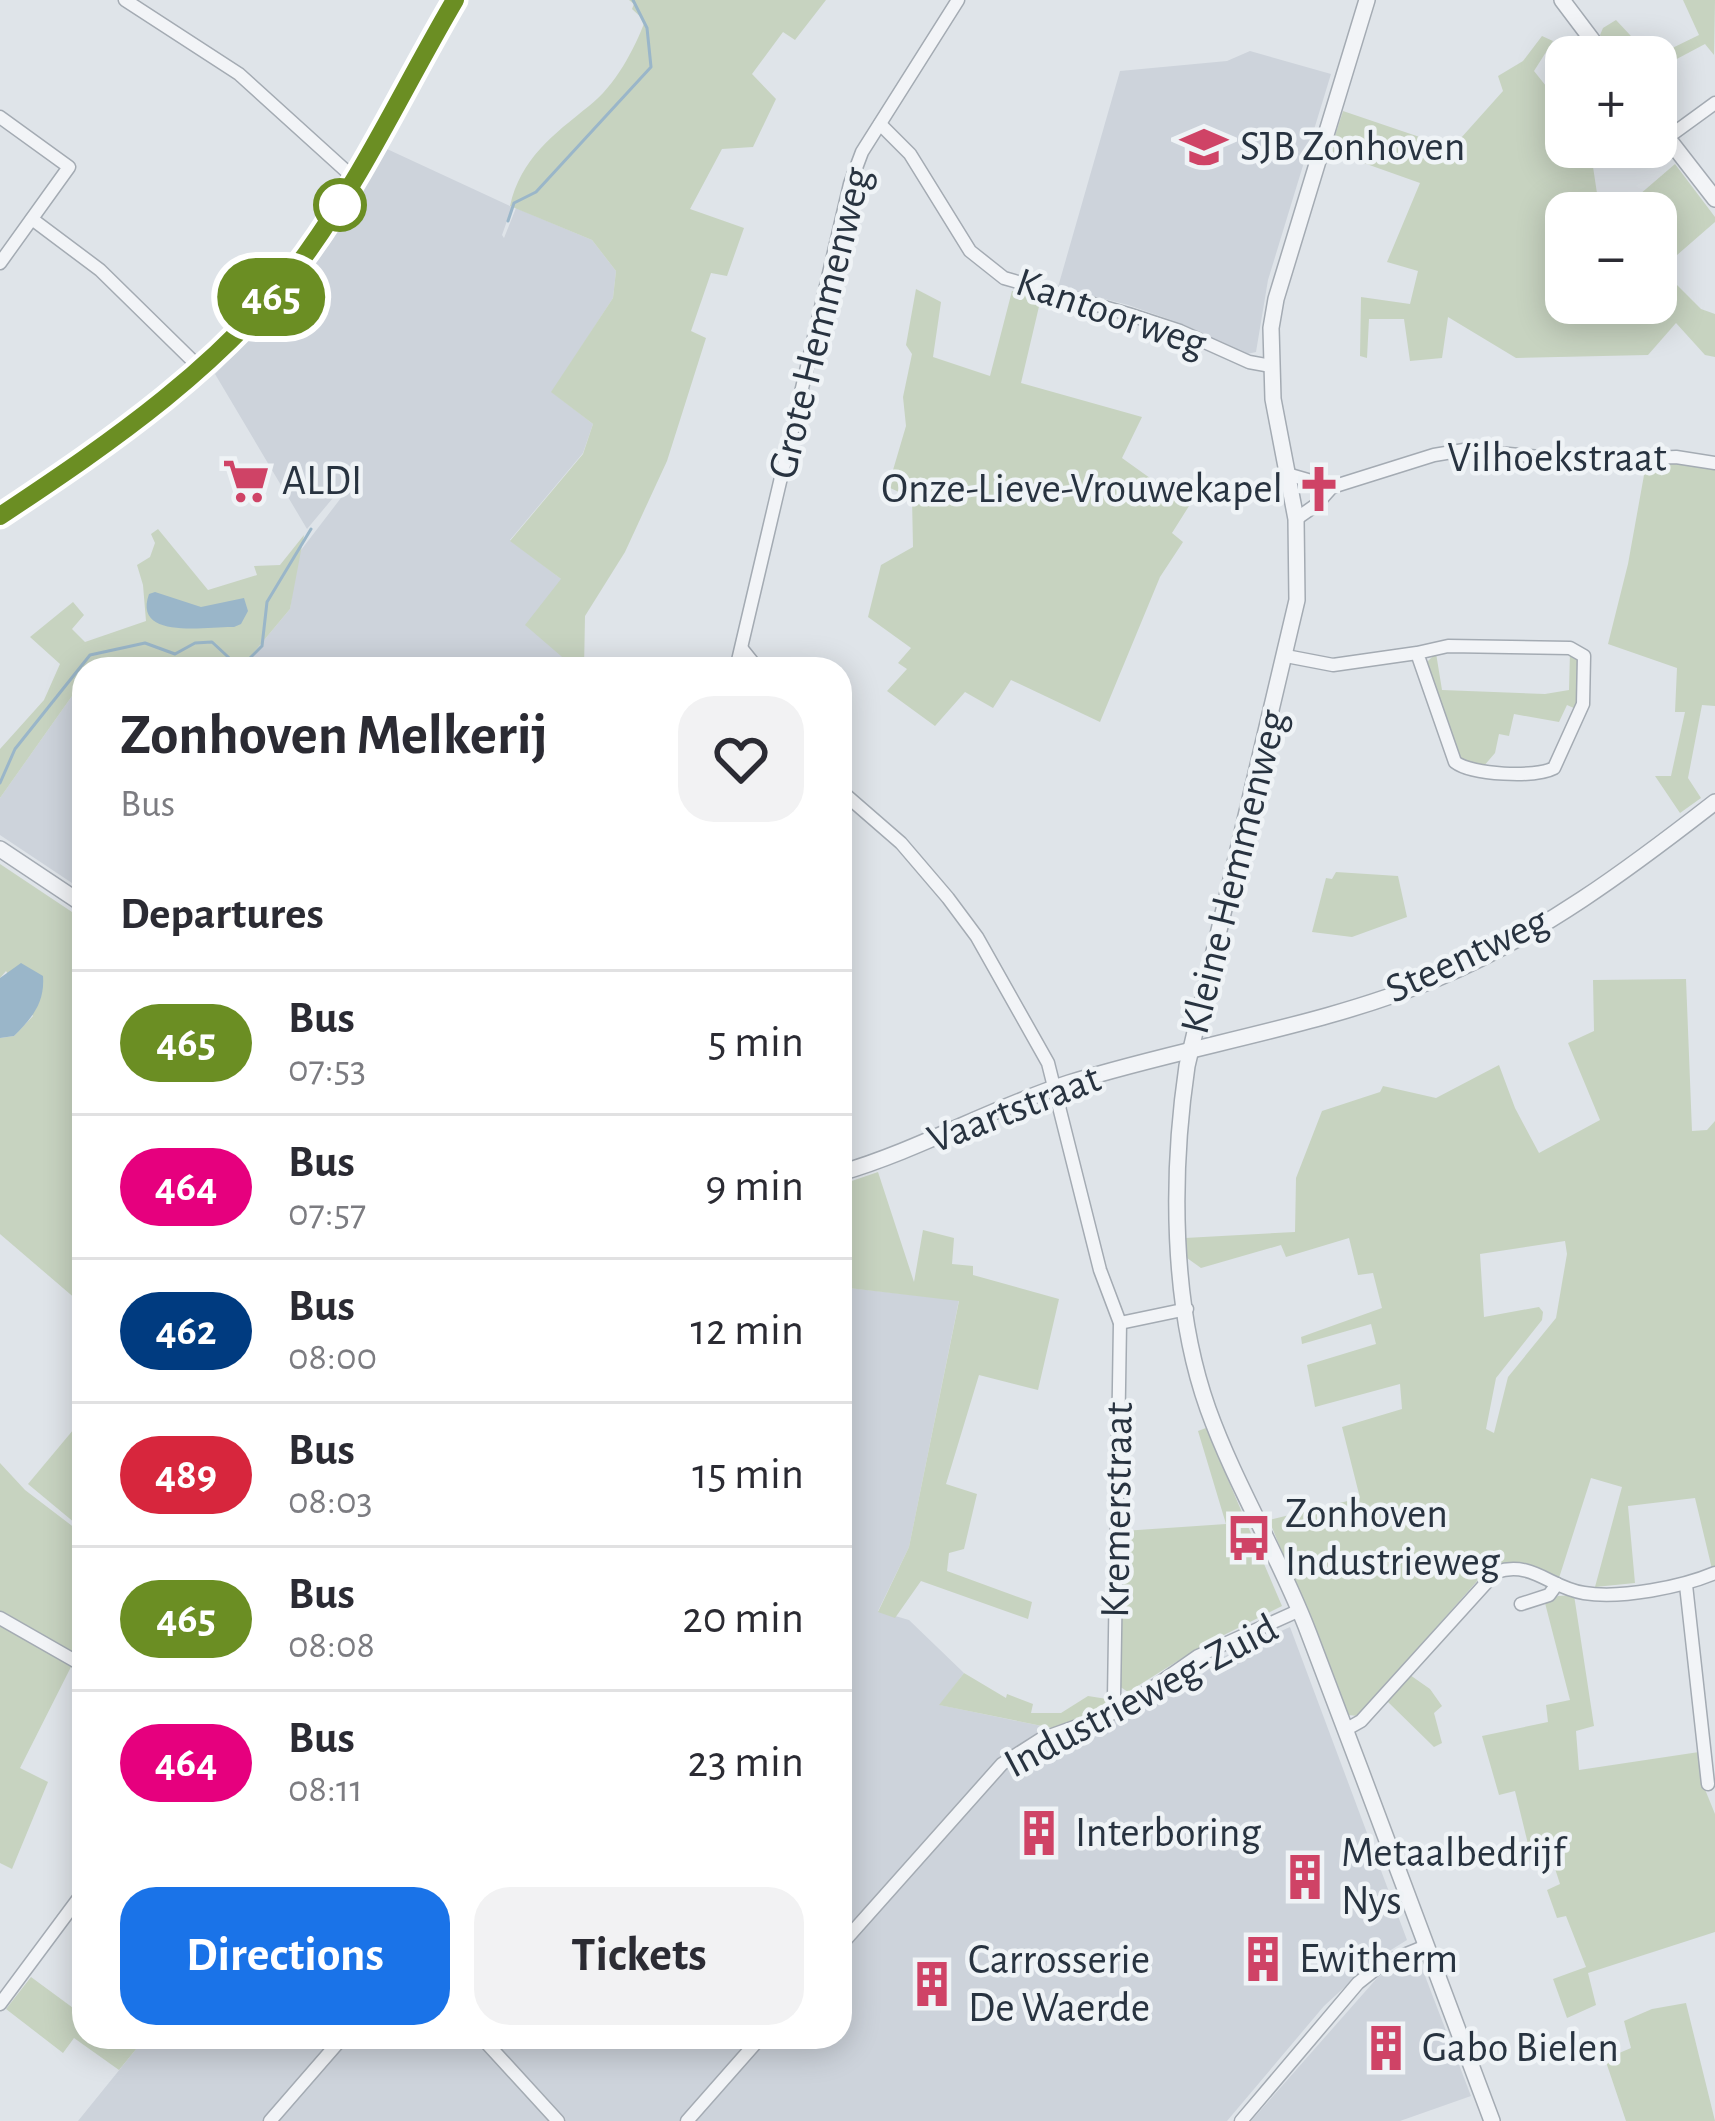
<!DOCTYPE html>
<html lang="en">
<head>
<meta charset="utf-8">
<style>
  body { margin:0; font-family:"Alegreya Sans",sans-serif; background:#f2f2f3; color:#2b2b33; height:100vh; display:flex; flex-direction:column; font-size:45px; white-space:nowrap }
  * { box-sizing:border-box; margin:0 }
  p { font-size:39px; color:#7c7c81 }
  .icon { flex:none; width:66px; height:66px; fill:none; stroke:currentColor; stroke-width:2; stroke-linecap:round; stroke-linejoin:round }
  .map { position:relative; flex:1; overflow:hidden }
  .panel { position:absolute; left:72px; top:657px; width:780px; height:1392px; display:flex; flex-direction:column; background:#fff; border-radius:36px; box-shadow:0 6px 30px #0003 }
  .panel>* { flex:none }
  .badge { padding:0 24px; border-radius:39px; font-size:42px; line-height:78px }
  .tools { position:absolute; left:1545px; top:36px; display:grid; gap:24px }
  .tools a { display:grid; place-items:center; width:132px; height:132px; border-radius:24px; background:#fff; box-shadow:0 6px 30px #0003; font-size:60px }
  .map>.badge { position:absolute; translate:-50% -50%; box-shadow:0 0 0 6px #fff }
  h2 { padding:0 48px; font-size:45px; line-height:108px }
  .round { display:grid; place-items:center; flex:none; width:126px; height:126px; border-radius:36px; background:#f2f2f3 }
  .summary { display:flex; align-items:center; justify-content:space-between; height:204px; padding:0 48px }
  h1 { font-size:57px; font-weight:600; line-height:90px }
  .primary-button { display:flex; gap:24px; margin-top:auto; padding:24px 48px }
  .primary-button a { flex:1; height:138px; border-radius:36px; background:#1a73e8; color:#fff; font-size:48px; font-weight:600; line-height:138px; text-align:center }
  .primary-button a+a { background:#f2f2f3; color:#2b2b33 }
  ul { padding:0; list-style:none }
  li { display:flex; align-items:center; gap:36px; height:144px; padding:0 48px; border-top:3px solid #e1e1e2 }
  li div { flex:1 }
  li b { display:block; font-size:45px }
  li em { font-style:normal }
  li .badge { min-width:132px; font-weight:700; text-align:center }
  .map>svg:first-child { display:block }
  .built { fill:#cdd3db }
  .green { fill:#c7d3c0; fill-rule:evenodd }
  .water { fill:#9ab6c9 }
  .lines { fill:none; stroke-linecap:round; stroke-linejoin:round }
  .stream { stroke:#9ab6c9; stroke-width:3 }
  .minor-casing { stroke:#a4abb3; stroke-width:15 }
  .tertiary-casing { stroke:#a4abb3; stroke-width:18 }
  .minor { stroke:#f2f4f7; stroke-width:12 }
  .tertiary { stroke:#f2f4f7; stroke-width:15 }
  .line-casing { stroke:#fff; stroke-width:27 }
  .line { stroke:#6b8e23; stroke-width:18 }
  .stop-dot { fill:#fff; stroke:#6b8e23; stroke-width:6 }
  .labels { text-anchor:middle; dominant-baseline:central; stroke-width:9; stroke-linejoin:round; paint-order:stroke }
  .poi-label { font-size:42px; fill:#283340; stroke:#eff3f6; text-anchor:start }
  .street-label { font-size:42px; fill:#283340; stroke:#eff3f6 }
</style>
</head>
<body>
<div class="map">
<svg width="1715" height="2121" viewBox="0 0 1715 2121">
  <rect width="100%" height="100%" fill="#dfe4e9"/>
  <g class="built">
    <polygon points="1250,51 1331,74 1268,280 1256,352 1247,354 1180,323 1128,305 1058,287 1120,71 1227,61"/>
    <polygon points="387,149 512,207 502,235 504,238 516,208 592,240 616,271 613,298 552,392 593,424 583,453 510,540 561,579 576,669 240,669 290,609 298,554 357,477 353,474 307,529 215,374 263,326 329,245"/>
    <polygon points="84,679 84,891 0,835 0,798"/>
    <polygon points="840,1287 959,1300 909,1547 878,1611 909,1620 964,1673 940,1705 1085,1735 1153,1701 1216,1660 1290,1627 1407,1940 1373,1961 1324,2006 1227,2121 78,2121 146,2037 840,2037"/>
    <polygon points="1417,1955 1471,2096 1400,2121 1251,2121 1378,1977"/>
  </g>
  <g class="green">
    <path d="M 629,0 L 826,0 L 795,40 L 783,32 L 752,74 L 776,99 L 753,147 L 722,149 L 690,209 L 744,228 L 727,276 L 711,273 L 691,331 L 706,338 L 667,461 L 625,552 L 585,616 L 584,669 L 576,669 L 525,625 L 561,579 L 510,541 L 583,454 L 593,424 L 551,392 L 613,298 L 616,271 L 592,240 L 510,206 C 521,158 553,135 589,106 C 615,86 634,50 645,21 L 632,9 L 634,4 Z"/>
    <polygon points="1683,0 1715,0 1714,55 1705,44 1656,70 1656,57 1618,57 1600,35 1603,28 1616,20 1644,50 1658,55 1699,35"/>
    <polygon points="1542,36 1553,41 1534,71 1566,111 1566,147 1590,147 1600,213 1566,213 1566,303 1656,303 1656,213 1618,213 1675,164 1715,217 1715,222 1661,269 1701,309 1715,314 1715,357 1705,355 1676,323 1648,355 1516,358 1448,317 1442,358 1410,361 1404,319 1369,319 1367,358 1360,356 1361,297 1410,304 1418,271 1387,262 1420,183 1330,151 1343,111 1452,148 1503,91 1498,76 1523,61"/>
    <polygon points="916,289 941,302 933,357 990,376 1012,291 1041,298 1021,383 1142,417 1122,458 1189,506 1172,533 1183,542 1160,577 1100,722 1011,680 993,708 965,692 935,726 887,691 907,669 898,663 911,648 868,617 881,565 913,547 912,498 888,487 906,426 903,397 912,354 906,345"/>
    <polygon points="1665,462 1715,469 1715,706 1702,705 1688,778 1701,798 1680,813 1655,776 1671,776 1685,712 1675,712 1677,668 1608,644 1628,564 1646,464"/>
    <polygon points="158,529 208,590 257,575 254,566 280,565 304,535 290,609 240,669 170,669 156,659 96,663 91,669 84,669 84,679 0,798 0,749 44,700 60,664 30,637 73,602 84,615 72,629 85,642 146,621 143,585 137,565 150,557 155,543 151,534"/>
    <polygon points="1570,652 1579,656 1576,709 1567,705 1559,722 1514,714 1509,736 1499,734 1495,753 1483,767 1460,762 1426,663 1436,653 1442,690 1545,694 1569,690"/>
    <polygon points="0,864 84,920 84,1306 0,1234 0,1038 14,1036 33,1016 6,971 0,978"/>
    <polygon points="1336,872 1398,876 1407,917 1352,937 1312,932 1326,878 1332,879"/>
    <path d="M 1686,979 L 1692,1131 L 1707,1130 L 1715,1121 L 1715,1567 L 1712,1569 L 1695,1498 L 1628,1506 L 1635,1583 L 1595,1587 L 1622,1487 L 1591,1478 L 1559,1578 C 1532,1565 1515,1556 1486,1571 L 1358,1716 L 1348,1715 L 1269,1520 L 1360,1498 L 1342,1427 L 1402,1409 L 1400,1384 L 1315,1407 L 1307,1365 L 1376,1344 L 1371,1324 L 1302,1344 L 1301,1337 L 1382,1308 L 1373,1273 L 1358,1275 L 1349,1238 L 1286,1257 L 1281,1245 L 1201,1268 L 1187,1258 L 1185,1238 L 1295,1232 L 1296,1178 L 1322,1111 L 1380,1092 L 1383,1086 L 1436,1098 L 1499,1065 L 1515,1108 L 1539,1153 L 1600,1120 L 1568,1043 L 1594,1031 L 1593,980 ZM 1565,1241 L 1567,1254 L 1556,1318 L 1508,1377 L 1494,1433 L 1486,1429 L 1496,1378 L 1542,1320 L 1543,1312 L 1539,1307 L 1484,1317 L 1480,1254 Z"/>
    <polygon points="878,1172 914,1282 923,1230 954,1238 952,1264 973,1266 973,1275 1059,1299 1038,1390 979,1375 946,1484 977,1494 964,1549 949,1553 947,1571 1032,1602 1028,1619 921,1581 895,1618 878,1612 909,1547 959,1301 840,1287 840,1185"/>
    <polygon points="84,1417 84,1524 81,1528 28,1484"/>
    <polygon points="1206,1428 1282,1606 1200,1647 1128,1692 1119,1686 1123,1531 1226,1524 1198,1431"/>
    <polygon points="0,1463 25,1490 84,1535 84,1656 78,1653 20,1768 48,1782 12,1869 0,1863"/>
    <polygon points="1574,1595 1594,1726 1576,1731 1579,1770 1699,1752 1702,1782 1715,1814 1715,1932 1588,1973 1596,2005 1567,2018 1553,1979 1586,1967 1566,1916 1557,1918 1547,1890 1560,1884 1547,1844 1529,1848 1515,1791 1499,1795 1482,1736 1548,1722 1546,1705 1570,1700 1545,1603 1558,1596"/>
    <polygon points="964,1673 1006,1698 1007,1694 1033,1704 1031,1713 1061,1713 1088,1696 1107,1699 1105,1708 1057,1729 939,1705"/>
    <polygon points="1410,1675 1430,1689 1442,1706 1434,1713 1442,1743 1434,1747 1387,1701"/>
    <polygon points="31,1977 84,2016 84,2037 146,2037 119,2070 74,2038 63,2053 6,2009"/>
    <polygon points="1686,2003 1715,2121 1626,2121 1605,2059 1631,2048 1624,2021 1652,2009"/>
  </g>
  <g class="water">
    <path d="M 155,592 L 201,607 L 244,598 L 248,611 L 241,624 L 234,627 C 209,626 132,641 149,594 Z"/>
    <path d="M 21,963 L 43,976 C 45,1003 32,1018 14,1036 L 0,1038 L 0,978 Z"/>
  </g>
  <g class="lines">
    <g class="stream">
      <polyline points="508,221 514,203 536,192 651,67 647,28 633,0"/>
      <polyline points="0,783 15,749 90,655 145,643 175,654 195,643 212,642 240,668 262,646 267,602 311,529"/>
    </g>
    <defs>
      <g id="minor">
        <polyline points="125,0 239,74 356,180"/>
        <polyline points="0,117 69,167 0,263"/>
        <polyline points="880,124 910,154 970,251 1004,278 1128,314 1180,331 1249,362 1271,366"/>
        <polyline points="1667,138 1715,103"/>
        <polyline points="32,219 100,270 201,369"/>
        <polyline points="1287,474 1332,487 1434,455 1464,450 1586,461 1676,457 1715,463"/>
        <polyline points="1296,519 1316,505 1332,487"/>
        <polyline points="742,649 758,669"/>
        <path d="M 1286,656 L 1333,665 L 1417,653 L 1455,762 C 1472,775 1535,778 1554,768 L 1583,704 L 1584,656 L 1570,648 L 1448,646 L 1417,653"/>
        <polyline points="736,669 850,184 862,152 958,0"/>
        <polyline points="840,790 901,843 948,898 977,937 1048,1063 1100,1270 1120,1323 1114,1698"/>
        <polyline points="1120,1323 1187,1309"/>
        <polyline points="1686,1585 1708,1784"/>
        <polyline points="1521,1604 1549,1595 1557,1584"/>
        <polyline points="0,1618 84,1666"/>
        <path d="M 1345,1730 L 1361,1721 L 1496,1572 C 1532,1560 1550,1588 1584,1593 C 1621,1599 1682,1587 1715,1573"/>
        <polyline points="840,1946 1002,1764 1041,1739 1119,1711 1198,1656 1300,1610"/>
        <polyline points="0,2004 84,1891"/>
        <polyline points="481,2037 558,2121"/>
        <polyline points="270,2121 343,2037"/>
        <polyline points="687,2121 761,2037"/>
        <polyline points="1241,2121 1358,1983 1382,1964 1426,1946"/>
      </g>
      <g id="tertiary">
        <path d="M 1367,0 L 1276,299 L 1271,328 L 1273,399 L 1296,519 L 1297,600 L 1187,1066 C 1171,1174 1171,1305 1208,1409 C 1236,1487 1280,1557 1309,1634 C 1371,1796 1431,1959 1492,2121"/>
        <polyline points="1562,0 1605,57"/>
        <polyline points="1656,123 1715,199"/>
        <path d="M 0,516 C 113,440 224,365 306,254 C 364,174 405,85 455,0"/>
        <polyline points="0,849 84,905"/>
        <path d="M 840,1173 C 919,1150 991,1108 1069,1083 C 1190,1045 1321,1027 1438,978 C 1539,936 1629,869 1715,802"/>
      </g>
    </defs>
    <use href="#minor" class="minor-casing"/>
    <use href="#tertiary" class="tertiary-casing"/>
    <use href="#minor" class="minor"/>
    <use href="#tertiary" class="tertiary"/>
  </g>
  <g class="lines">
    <defs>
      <path id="line" d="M 0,516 C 113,441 224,365 306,254 C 364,174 405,85 455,0"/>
    </defs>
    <use href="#line" class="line-casing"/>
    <use href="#line" class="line"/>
  </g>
  <defs>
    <symbol id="school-bare" viewBox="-9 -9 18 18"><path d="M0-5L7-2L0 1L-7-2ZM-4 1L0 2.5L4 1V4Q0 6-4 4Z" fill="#cf4366" stroke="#eff3f6" stroke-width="2.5" paint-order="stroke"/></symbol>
    <symbol id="supermarket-bare" viewBox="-9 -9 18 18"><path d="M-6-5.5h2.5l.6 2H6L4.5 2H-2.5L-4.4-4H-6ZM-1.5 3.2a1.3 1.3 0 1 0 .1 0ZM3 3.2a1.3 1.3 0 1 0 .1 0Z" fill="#cf4366" stroke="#eff3f6" stroke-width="2.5" paint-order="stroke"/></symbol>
    <symbol id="church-bare" viewBox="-9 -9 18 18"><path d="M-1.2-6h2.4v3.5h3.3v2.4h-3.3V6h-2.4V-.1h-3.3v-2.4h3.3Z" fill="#cf4366" stroke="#eff3f6" stroke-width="2.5" paint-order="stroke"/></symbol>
    <symbol id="bus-bare" viewBox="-9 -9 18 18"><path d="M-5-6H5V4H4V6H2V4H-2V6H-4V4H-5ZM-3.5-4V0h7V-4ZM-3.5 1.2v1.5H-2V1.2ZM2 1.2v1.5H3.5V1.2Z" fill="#cf4366" stroke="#eff3f6" stroke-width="2.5" paint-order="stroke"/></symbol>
    <symbol id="building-bare" viewBox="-9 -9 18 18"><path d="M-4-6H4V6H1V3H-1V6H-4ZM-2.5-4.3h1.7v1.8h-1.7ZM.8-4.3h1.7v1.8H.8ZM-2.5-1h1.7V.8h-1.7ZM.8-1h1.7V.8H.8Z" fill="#cf4366" stroke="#eff3f6" stroke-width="2.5" paint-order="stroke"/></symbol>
  </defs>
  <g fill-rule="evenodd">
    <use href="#school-bare" x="1171" y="114" width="66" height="66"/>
    <use href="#supermarket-bare" x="213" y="448" width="66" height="66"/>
    <use href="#church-bare" x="1286" y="456" width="66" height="66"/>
    <use href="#bus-bare" x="1216" y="1505" width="66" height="66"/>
    <use href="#building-bare" x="1006" y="1800" width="66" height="66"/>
    <use href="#building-bare" x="1272" y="1844" width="66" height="66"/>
    <use href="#building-bare" x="1230" y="1926" width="66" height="66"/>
    <use href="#building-bare" x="899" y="1951" width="66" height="66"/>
    <use href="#building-bare" x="1353" y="2015" width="66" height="66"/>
  </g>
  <circle class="stop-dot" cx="340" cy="205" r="24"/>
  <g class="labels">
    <g class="poi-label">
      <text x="1240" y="147">SJB Zonhoven</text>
      <text x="282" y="481">ALDI</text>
      <text x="1283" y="489" text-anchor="end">Onze-Lieve-Vrouwekapel</text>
      <text x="1285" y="1514">Zonhoven<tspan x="1285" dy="48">Industrieweg</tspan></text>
      <text x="1075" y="1833">Interboring</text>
      <text x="1341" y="1853">Metaalbedrijf<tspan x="1341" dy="48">Nys</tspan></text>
      <text x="1299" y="1959">Ewitherm</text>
      <text x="968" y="1960">Carrosserie<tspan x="968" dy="48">De Waerde</tspan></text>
      <text x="1422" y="2048">Gabo Bielen</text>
    </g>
    <g class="street-label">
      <text transform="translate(1111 313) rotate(19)">Kantoorweg</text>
      <text transform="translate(820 323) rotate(-76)">Grote Hemmenweg</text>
      <text x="1557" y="458">Vilhoekstraat</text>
      <text transform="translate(1234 872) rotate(-76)">Kleine Hemmenweg</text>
      <text transform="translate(1467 955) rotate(-25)">Steentweg</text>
      <text transform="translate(1014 1109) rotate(-21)">Vaartstraat</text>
      <text transform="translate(1117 1510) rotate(-89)">Kremerstraat</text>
      <text transform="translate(1141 1696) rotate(-28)">Industrieweg-Zuid</text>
    </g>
  </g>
</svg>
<div class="tools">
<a>+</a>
<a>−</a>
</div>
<b class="badge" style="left:271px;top:297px;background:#6b8e23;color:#fff">465</b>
<section class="panel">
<div class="summary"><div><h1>Zonhoven Melkerij</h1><p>Bus</p></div><a class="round"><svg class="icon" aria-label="heart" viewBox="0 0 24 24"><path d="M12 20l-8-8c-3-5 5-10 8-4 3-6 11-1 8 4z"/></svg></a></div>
<h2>Departures</h2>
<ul>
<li><span class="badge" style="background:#6b8e23;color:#fff">465</span><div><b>Bus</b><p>07:53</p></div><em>5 min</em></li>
<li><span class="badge" style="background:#e6007e;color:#fff">464</span><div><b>Bus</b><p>07:57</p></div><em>9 min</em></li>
<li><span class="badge" style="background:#003b80;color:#fff">462</span><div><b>Bus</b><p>08:00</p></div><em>12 min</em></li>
<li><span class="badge" style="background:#d7263d;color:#fff">489</span><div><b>Bus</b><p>08:03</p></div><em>15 min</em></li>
<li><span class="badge" style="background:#6b8e23;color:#fff">465</span><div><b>Bus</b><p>08:08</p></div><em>20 min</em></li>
<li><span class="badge" style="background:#e6007e;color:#fff">464</span><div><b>Bus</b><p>08:11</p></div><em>23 min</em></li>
</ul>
<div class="primary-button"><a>Directions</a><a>Tickets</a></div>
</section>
</div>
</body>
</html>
